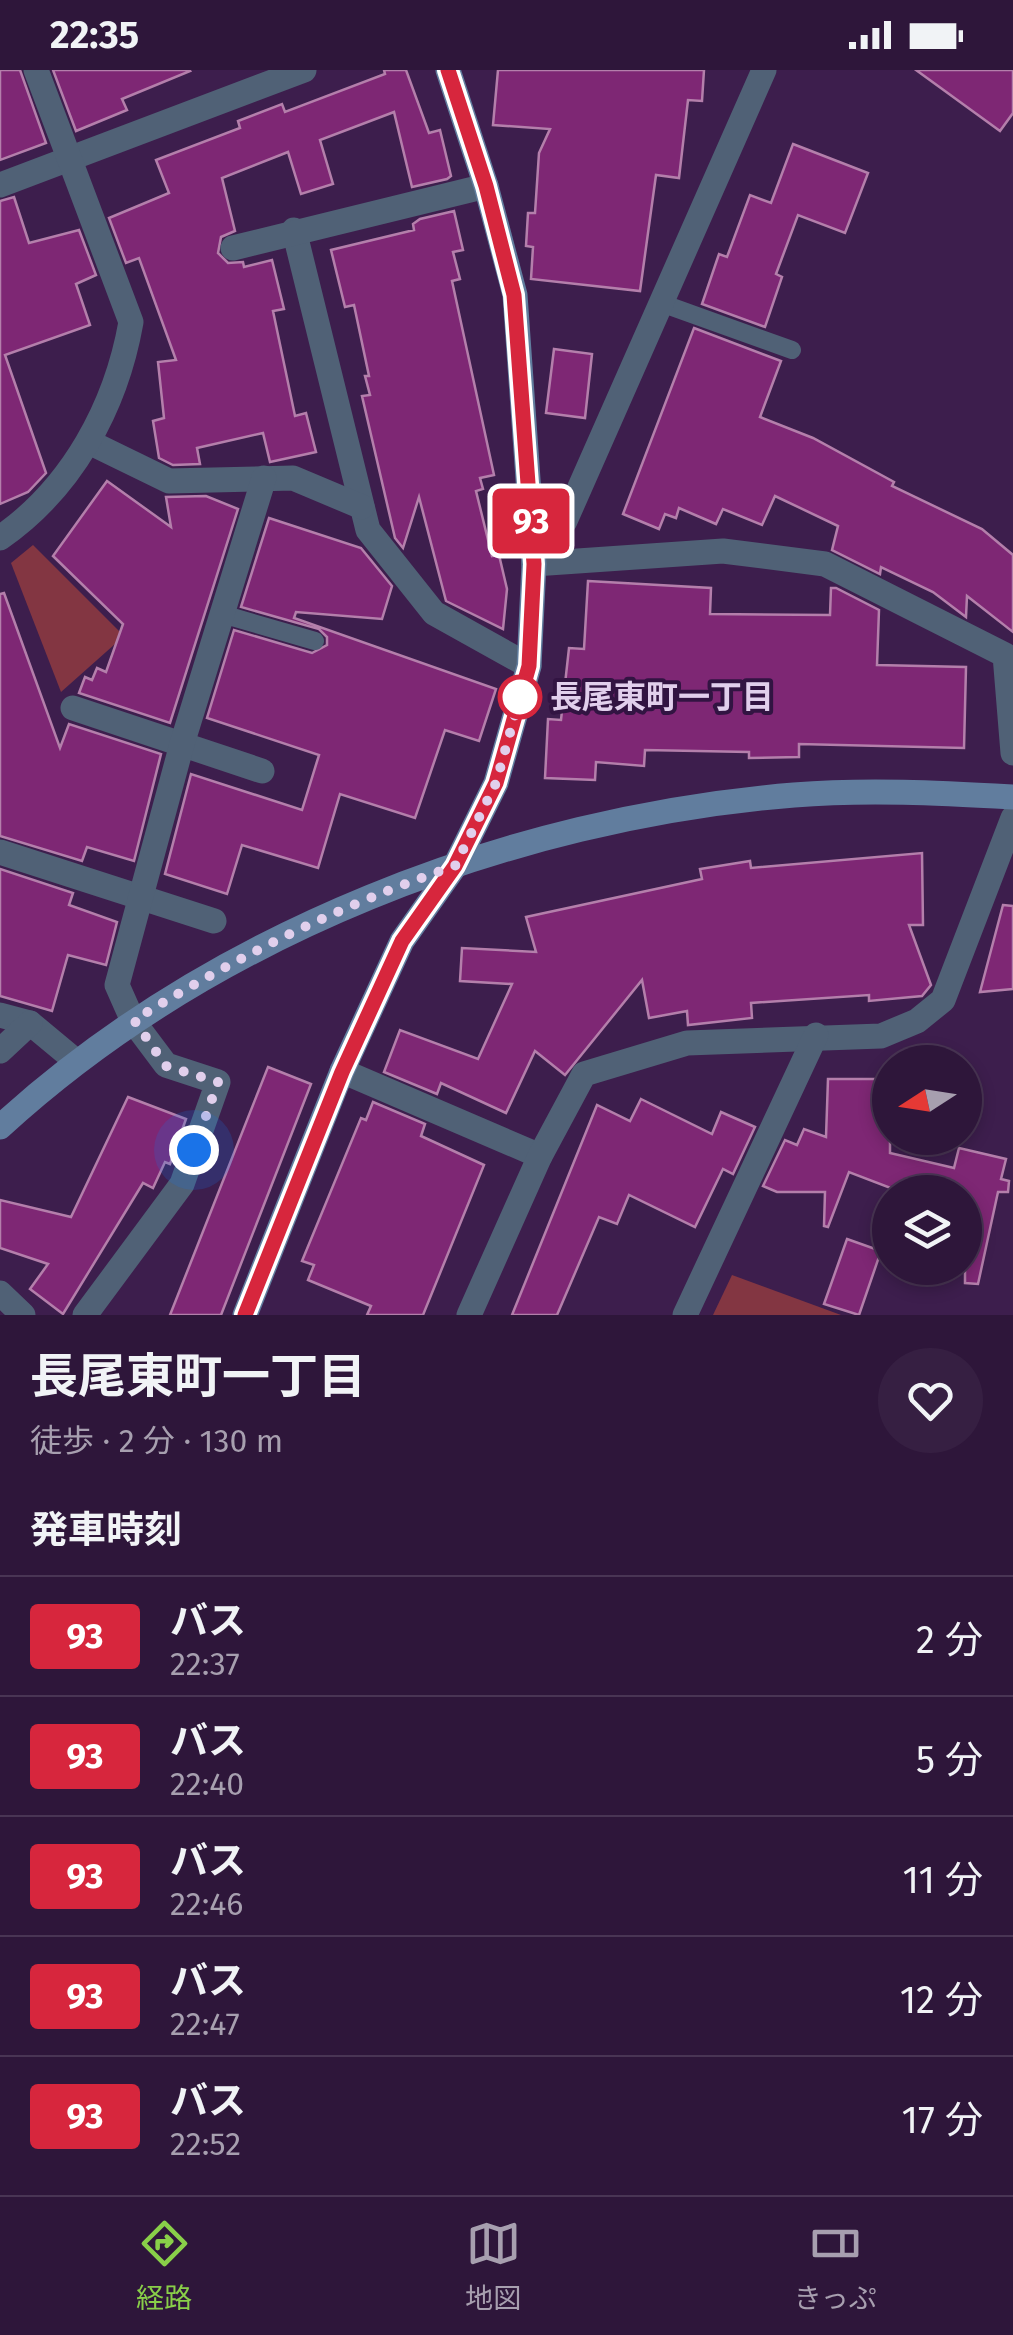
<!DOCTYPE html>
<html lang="ja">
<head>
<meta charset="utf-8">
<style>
  body { margin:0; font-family:"Fira Sans","Noto Sans JP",sans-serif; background:#361f42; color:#f1f3f6; height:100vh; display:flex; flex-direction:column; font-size:38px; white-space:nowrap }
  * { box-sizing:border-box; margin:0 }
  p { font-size:32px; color:#a79faf }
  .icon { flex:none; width:55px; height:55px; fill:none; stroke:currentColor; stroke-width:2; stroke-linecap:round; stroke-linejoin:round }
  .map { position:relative; height:1245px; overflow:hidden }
  .panel { display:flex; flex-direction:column; background:#2e163a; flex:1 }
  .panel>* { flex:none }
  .badge { padding:0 20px; border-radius:8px; font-size:35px; line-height:65px }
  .needle { width:65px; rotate:258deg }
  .buttons { position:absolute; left:872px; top:975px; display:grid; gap:20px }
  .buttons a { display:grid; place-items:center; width:110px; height:110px; border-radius:50%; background:#2e163a; box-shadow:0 5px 15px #0003,0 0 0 2px #493554; font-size:50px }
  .you { position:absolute; width:50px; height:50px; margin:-25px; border:8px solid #fff; border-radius:50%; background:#1a73e8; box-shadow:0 0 0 15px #1a73e833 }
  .map>.badge { position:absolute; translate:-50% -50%; box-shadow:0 0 0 5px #fff }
  h2 { padding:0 30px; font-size:38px; line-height:90px }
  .round { display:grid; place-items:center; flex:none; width:105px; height:105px; border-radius:52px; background:#361f42 }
  .overview { display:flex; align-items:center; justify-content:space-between; height:170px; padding:0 30px }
  h1 { font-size:48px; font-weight:700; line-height:75px }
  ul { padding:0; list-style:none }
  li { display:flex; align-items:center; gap:30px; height:120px; padding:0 30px; border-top:2px solid #493554 }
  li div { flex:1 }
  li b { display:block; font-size:38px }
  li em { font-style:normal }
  li .badge { min-width:110px; font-weight:700; text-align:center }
  .status { display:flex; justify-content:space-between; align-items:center; height:70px; padding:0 50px; background:#2e163a; direction:ltr }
  .status svg { height:28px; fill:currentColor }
  .tabs { display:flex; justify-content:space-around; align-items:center; height:140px; border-top:2px solid #493554; background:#2e163a; font-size:28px; color:#a79faf }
  .tabs a { display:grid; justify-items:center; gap:5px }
  .tabs .on { color:#89cf49 }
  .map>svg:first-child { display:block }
  .green { fill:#833642 }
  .building { fill:#7e2774; stroke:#b47fab; stroke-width:2.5 }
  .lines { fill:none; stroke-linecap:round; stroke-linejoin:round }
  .lane { stroke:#506176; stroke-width:18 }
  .street { stroke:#506176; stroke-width:25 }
  .secondary { stroke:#617d9e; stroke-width:25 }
  .line-casing { stroke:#fff; stroke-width:22 }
  .line { stroke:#d7263d; stroke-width:15 }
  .walk { stroke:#e1cfec; stroke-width:10; stroke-dasharray:0 18 }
  .stop-dot { fill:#fff; stroke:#d7263d; stroke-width:5 }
  .labels { text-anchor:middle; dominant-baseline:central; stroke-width:8; stroke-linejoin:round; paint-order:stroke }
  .stop-label { font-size:32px; font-weight:bold; fill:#e1cfec; stroke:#321442; text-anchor:start }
</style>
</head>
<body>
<div class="status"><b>22:35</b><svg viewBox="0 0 49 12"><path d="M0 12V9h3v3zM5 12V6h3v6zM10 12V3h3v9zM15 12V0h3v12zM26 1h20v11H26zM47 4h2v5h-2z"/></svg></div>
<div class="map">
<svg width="1013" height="1245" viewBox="0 0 1013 1245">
  <rect width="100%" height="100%" fill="#3d1e4d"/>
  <g class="green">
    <polygon points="33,475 124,566 61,622 11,493"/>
    <polygon points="732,1205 841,1245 713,1245"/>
  </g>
  <g class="building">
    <polygon points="0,0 20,0 46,73 0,90"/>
    <polygon points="53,0 189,0 190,1 122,29 127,40 76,61"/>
    <polygon points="384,0 406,0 429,63 440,60 451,106 447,109 412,117 394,42 320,70 333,114 301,124 288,82 222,108 235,161 221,167 218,183 228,193 243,192 244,197 272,190 284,239 273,241 295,346 306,343 316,382 270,392 263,363 197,378 200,394 173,395 159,388 153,351 164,348 158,292 176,290 139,188 126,193 109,148 169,123 156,90 240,58 238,51 282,34 285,42 385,4"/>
    <polygon points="498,0 704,0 702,31 688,30 679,108 656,105 640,221 531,209 533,177 526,176 528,143 535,143 539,83 550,59 493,55"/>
    <polygon points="916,0 1013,0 1013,43 1000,61"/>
    <polygon points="793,74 868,103 845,163 798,145 776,204 782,207 765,257 702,234 719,184 727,187 750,125 771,133"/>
    <polygon points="14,127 29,173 79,160 96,205 76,214 90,255 5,285 46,403 28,422 0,434 0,131"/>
    <polygon points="454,141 463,180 453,182 460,209 452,211 494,405 480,408 483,419 476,421 492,486 499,485 507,519 503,559 446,531 419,427 403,478 395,468 362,326 370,325 365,306 369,306 354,235 345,237 331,180 414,160 413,154 420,149"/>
    <polygon points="694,258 781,291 760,347 813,368 894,412 892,416 982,459 1013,485 1013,562 967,526 966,547 933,522 881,497 880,504 832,480 838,456 775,426 762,455 723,439 716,454 679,438 676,448 665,444 659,459 623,444"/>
    <polygon points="554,279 592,284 585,348 546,343"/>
    <polygon points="107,411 171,457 166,427 206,426 238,439 170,653 79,623 85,607 92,610 97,598 106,602 123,554 53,486"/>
    <polygon points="269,448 361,478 392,516 382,549 296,542 294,548 496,619 479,671 445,660 415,748 340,724 318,798 242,775 227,824 165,804 191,704 302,740 319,685 207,648 234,560 312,583 327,575 327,567 319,559 241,537"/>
    <polygon points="588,511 711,518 710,544 830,545 831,518 836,518 879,540 877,595 966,597 964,678 799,674 799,687 749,688 749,682 645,680 644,696 596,692 595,710 545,708 548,649 561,650 569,578 584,579"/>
    <polygon points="4,523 60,678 69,654 161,684 134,791 87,777 82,791 0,766 0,524"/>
    <polygon points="922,783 923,855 909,855 931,915 922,926 869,931 869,925 751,933 752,948 688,955 687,941 649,948 642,910 565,1005 535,981 506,1043 441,1013 437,1024 384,1002 400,960 478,989 512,914 460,911 462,878 536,882 526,847 702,809 700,799 750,791 751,798"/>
    <polygon points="0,799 73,823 69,835 117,852 106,895 68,885 52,941 0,926"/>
    <polygon points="1003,835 1013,836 1013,919 980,922"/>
    <polygon points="268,997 311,1014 221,1245 170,1245"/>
    <polygon points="828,1009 890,1009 890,1083 954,1098 959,1078 1006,1089 1001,1109 1009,1111 1008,1122 998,1122 978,1214 965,1213 965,1122 901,1122 849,1102 828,1157 824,1156 825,1122 777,1122 763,1116 785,1070 797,1075 804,1059 826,1067"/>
    <polygon points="128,1027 186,1049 170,1094 165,1092 153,1118 143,1113 63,1244 30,1219 48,1194 0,1178 0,1130 71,1147"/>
    <polygon points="641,1029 712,1064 721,1042 755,1057 733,1104 723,1099 695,1157 629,1125 617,1154 599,1147 557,1245 512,1245 597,1035 630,1051"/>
    <polygon points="373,1032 425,1054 421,1066 484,1095 423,1245 367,1245 371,1236 308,1210 314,1195 302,1191 361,1048 366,1050"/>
    <polygon points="847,1169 881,1181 859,1245 824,1234"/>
  </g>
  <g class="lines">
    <g class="lane">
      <polyline points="661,233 792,280"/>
      <polyline points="222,544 315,571"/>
    </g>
    <g class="street">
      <polyline points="0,115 304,0"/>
      <polyline points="294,160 368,460 434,543 529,596"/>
      <polyline points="233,178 486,116"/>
      <polyline points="91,373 169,411 293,408 362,437"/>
      <path d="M 0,468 C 72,418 116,337 131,252 L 36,0"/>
      <polyline points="534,494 723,481 825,494 1005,585 1013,683"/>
      <polyline points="534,494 565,451 764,0"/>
      <polyline points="73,638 262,701"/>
      <polyline points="0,782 214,851"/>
      <polyline points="0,945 30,953 77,992"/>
      <polyline points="0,981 30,953"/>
      <polyline points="342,1001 540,1086"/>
      <polyline points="0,1223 23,1245"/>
      <polyline points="85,1245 182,1114 218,1012 166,995 133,951 117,915 182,674 264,408"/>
      <polyline points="469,1245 540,1086 584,1004 687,973 881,966 917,951 943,930 1013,748"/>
      <polyline points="685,1245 816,965"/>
    </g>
    <g class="secondary">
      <path d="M 0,1057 C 211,864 510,748 794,725 C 867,719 940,723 1013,727"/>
      <polyline points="245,1245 342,1001 402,871 455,796 496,713 529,596 534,494 515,225 486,116 448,0"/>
    </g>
  </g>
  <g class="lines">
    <defs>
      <polyline id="line" points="245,1245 342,1002 402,871 455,796 496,713 529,596 534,494 514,225 486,116 448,0"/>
    </defs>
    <use href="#line" class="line-casing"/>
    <use href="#line" class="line"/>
    <path class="walk" d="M 194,1080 L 218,1012 L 166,996 L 134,950 C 241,885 336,837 455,796 L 496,713 L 520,627"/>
  </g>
  <circle class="stop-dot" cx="520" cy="627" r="20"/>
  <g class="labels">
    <g class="stop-label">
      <text x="550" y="627">長尾東町一丁目</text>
    </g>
  </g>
</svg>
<div class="buttons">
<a><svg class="needle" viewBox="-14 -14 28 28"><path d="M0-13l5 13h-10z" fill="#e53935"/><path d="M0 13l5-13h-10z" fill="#a79faf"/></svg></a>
<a><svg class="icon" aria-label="layers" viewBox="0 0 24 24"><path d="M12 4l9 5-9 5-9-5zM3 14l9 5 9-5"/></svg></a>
</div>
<div class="you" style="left:194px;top:1080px"></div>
<b class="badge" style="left:531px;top:451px;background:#d7263d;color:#fff">93</b>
</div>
<section class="panel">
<div class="overview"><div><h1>長尾東町一丁目</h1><p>徒歩 · 2 分 · 130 m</p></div><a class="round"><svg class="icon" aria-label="heart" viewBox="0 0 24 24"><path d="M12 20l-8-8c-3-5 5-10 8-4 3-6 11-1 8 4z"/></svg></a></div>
<h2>発車時刻</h2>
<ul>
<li><span class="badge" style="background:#d7263d;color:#fff">93</span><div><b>バス</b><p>22:37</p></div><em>2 分</em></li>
<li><span class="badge" style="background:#d7263d;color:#fff">93</span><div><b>バス</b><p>22:40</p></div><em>5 分</em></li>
<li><span class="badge" style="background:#d7263d;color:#fff">93</span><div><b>バス</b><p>22:46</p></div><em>11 分</em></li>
<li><span class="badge" style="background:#d7263d;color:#fff">93</span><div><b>バス</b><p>22:47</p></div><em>12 分</em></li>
<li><span class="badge" style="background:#d7263d;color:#fff">93</span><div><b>バス</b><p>22:52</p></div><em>17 分</em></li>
</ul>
</section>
<nav class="tabs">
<a class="on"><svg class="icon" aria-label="directions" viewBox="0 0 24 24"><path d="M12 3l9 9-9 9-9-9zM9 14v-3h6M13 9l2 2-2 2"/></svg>経路</a>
<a><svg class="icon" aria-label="map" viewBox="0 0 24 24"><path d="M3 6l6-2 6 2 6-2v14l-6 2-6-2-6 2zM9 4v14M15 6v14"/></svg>地図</a>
<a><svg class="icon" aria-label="tickets" viewBox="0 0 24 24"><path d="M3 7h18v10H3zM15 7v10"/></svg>きっぷ</a>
</nav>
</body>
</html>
